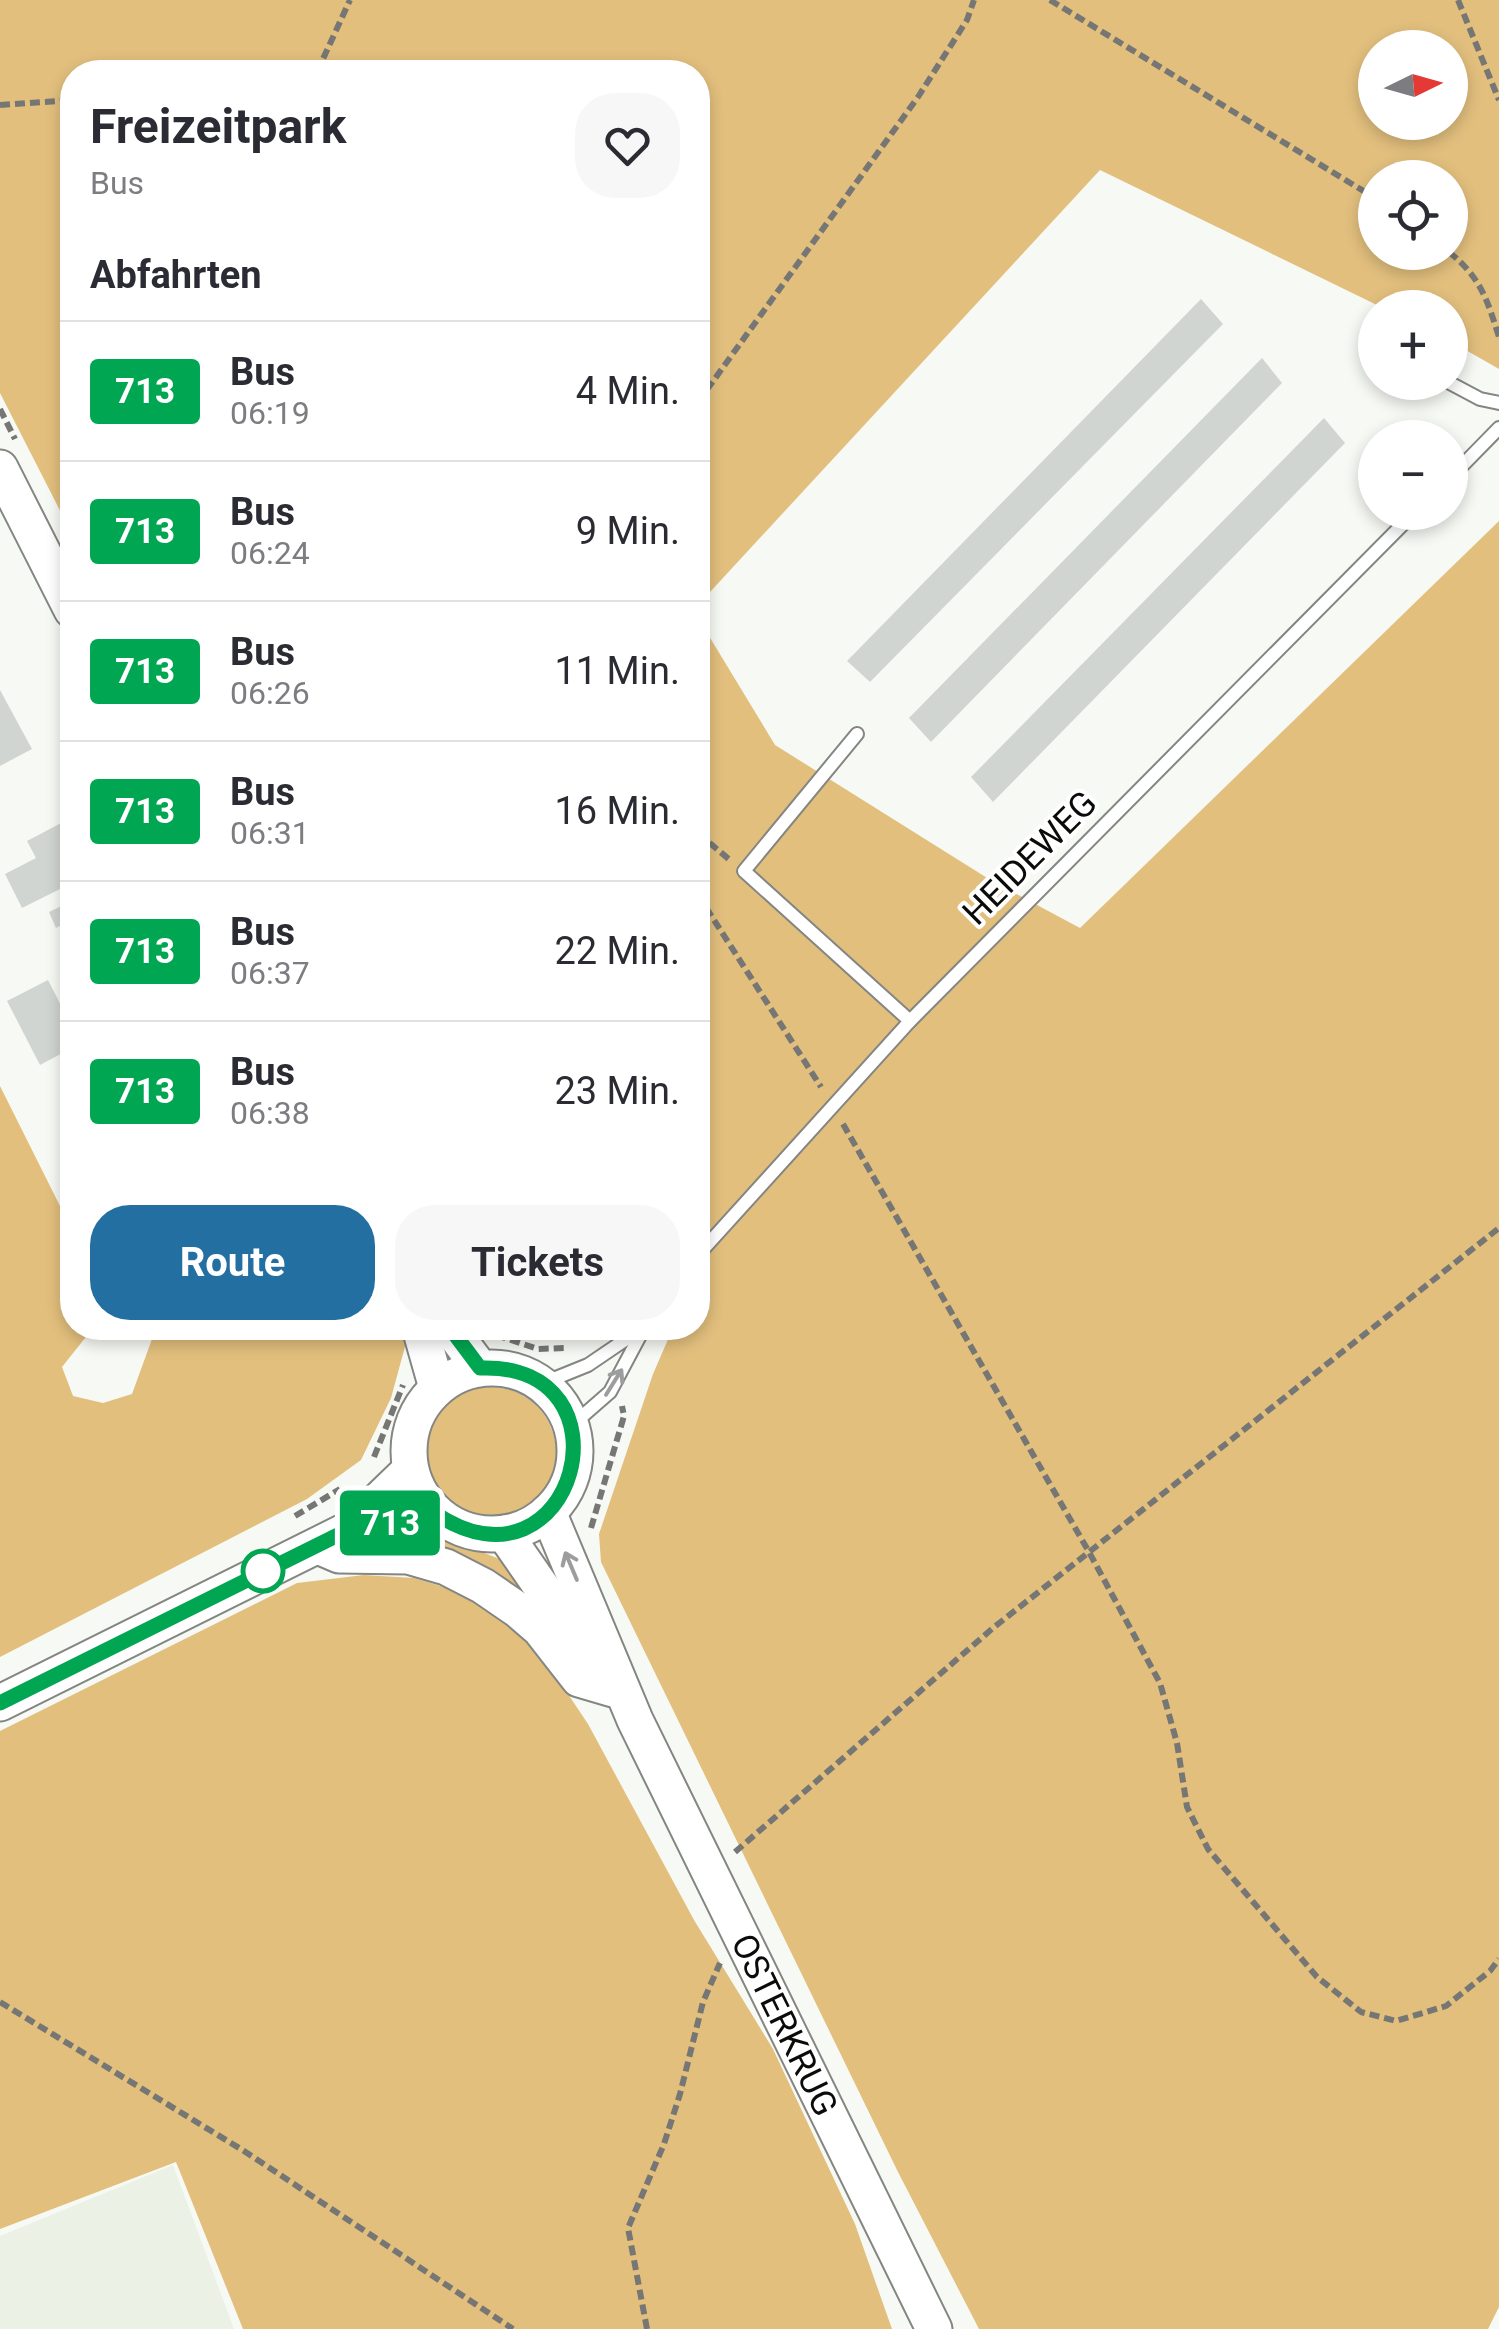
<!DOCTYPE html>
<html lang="de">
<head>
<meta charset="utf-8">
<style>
  body { margin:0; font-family:Roboto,sans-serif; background:#f7f7f7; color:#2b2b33; height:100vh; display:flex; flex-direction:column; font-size:38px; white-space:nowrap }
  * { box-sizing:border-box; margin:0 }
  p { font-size:32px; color:#7c7c81 }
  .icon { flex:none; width:55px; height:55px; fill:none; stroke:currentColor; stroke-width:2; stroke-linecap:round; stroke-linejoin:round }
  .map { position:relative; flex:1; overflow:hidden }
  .panel { position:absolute; left:60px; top:60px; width:650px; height:1280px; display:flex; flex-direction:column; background:#fff; border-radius:40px; box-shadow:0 5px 15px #0003 }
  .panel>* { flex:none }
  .badge { padding:0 20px; border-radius:8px; font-size:35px; line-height:65px }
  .needle { width:65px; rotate:85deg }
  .controls { position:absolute; left:1358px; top:30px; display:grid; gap:20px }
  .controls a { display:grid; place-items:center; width:110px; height:110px; border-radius:50%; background:#fff; box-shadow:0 5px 15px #0003; font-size:50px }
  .map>.badge { position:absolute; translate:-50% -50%; box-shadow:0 0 0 5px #fff }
  h2 { padding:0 30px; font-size:38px; line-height:90px }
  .round { display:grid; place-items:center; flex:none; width:105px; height:105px; border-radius:40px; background:#f7f7f7 }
  .overview { display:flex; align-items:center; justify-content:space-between; height:170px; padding:0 30px }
  h1 { font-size:48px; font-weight:700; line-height:75px }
  .button { display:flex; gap:20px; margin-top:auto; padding:20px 30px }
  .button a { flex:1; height:115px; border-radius:40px; background:#246fa2; color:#fff; font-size:40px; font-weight:700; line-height:115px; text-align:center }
  .button a+a { background:#f7f7f7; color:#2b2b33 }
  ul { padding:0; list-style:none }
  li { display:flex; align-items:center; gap:30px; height:140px; padding:0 30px; border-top:2px solid #e1e1e2 }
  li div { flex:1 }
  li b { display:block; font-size:38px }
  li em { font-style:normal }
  li .badge { min-width:110px; font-weight:700; text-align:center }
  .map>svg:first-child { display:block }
  .built { fill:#ebf1e5 }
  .green { fill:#e2bf7d; fill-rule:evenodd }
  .building { fill:#d1d5d2 }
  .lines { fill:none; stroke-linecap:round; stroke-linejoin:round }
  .lane-casing { stroke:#848682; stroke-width:16 }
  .secondary-casing { stroke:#848682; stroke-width:39 }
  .path { stroke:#767774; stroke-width:6; stroke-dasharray:10 5; stroke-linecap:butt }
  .lane { stroke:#fff; stroke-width:12 }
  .secondary { stroke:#fff; stroke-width:35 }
  .oneway { stroke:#9d9d9d }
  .line-casing { stroke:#fff; stroke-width:22 }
  .line { stroke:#00a651; stroke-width:15 }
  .stop-dot { fill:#fff; stroke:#00a651; stroke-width:5 }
  .labels { text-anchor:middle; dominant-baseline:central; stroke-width:8; stroke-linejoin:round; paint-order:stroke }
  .street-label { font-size:35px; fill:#0b0b0a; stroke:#fff }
</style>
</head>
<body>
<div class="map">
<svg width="1499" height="2329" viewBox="0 0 1499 2329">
  <rect width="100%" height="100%" fill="#f7f9f4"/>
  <polygon class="built" points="173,2165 234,2329 0,2329 0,2236"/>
  <g class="green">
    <path d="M 0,0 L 1499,0 L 1499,369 L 1450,341 L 1450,308 L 1381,307 L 1100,170 L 698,605 L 698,72 L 72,72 L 72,534 L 0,393 ZM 1375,48 L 1450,48 L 1450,122 L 1375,122 ZM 1375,178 L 1450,178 L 1450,252 L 1375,252 Z"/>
    <polygon points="1499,521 1499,2307 1488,2329 979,2329 898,2172 601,1562 599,1534 653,1374 673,1328 698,1328 698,618 775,745 992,881 1080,928"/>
    <polygon points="0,1086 72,1230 72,1328 93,1328 62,1367 73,1396 103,1403 132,1394 156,1328 401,1328 406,1343 391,1398 361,1460 307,1499 0,1657"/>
    <circle cx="491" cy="1452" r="65"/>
    <polygon points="432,1532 507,1562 549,1613 386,1544 409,1533"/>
    <polygon points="364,1575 414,1578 457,1591 499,1618 542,1655 588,1724 694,1920 773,2049 855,2224 892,2329 243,2329 176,2162 0,2229 0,1731 297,1583"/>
  </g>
  <g class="building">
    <polygon points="1201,299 1223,324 870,682 847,661"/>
    <polygon points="1262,358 1282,383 931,742 909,718"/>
    <polygon points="1324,418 1345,443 993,802 971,777"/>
    <polygon points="0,690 32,749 0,766"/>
    <polygon points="63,822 72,842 72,883 22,908 5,874 36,858 27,841"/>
    <polygon points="72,901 72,920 56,928 49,912"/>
    <polygon points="48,980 72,1027 72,1048 40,1065 7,1001"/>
  </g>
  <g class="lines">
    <defs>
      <g id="lane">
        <polyline points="1448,382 1480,399 1499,403"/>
        <polyline points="1450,478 1499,428"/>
        <polyline points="857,734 744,871 910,1021"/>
        <polyline points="698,1255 910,1021 1415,512"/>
        <polyline points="541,1384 588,1365 641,1329"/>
        <polyline points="571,1426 610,1392 644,1328"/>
      </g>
      <g id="secondary">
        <polyline points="0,468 72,610"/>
        <polyline points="420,1328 437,1388"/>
        <polyline points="450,1328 480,1368"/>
        <circle cx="492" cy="1451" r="83"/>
        <path id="s1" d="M 548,1512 L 635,1720 L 934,2329"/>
        <polyline points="348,1530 410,1470"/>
        <polyline points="504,1533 595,1664"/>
        <polyline points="318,1546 339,1555 408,1556 446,1567 483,1586 518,1610 540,1629 579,1679 613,1689"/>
        <polyline points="0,1703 348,1530 436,1514"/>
      </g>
    </defs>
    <use href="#lane" class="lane-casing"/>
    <use href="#secondary" class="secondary-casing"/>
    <g class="path">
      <polyline points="1050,0 1375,198"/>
      <polyline points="1458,0 1499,100"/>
      <polyline points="317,72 350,0"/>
      <polyline points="0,105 72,100"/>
      <path d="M 1449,252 C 1481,278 1487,299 1499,337"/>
      <polyline points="698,402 918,97 967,20 974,0"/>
      <polyline points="0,409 15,439"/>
      <polyline points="698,833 731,861"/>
      <polyline points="698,895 821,1087"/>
      <polyline points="843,1124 1089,1552 1160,1683 1177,1743 1187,1807 1208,1849 1317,1977 1361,2012 1396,2021 1446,2006 1490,1971 1499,1959"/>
      <polyline points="496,1335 538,1349 566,1348"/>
      <polyline points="585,1338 596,1328"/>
      <polyline points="374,1457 403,1385"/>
      <polyline points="295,1516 340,1489"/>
      <polyline points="591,1528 624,1416 622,1406"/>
      <polyline points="735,1852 993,1628 1499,1228"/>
      <polyline points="0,2002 244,2151 513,2329"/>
      <polyline points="647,2329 628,2228 664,2144 680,2094 703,2002 720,1963"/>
    </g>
    <use href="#lane" class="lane"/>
    <use href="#secondary" class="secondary"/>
  </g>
  <defs><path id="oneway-shaft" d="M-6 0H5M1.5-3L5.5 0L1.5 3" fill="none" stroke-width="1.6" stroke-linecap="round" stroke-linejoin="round" transform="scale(2.5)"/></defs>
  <g class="oneway">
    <use href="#oneway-shaft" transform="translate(614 1382) rotate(-58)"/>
    <use href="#oneway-shaft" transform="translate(571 1566) rotate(-113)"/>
  </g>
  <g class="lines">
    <defs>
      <path id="line" d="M 0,1703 L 348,1530 L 436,1514 C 575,1605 639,1362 480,1368 L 450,1328"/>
    </defs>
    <use href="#line" class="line-casing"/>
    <use href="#line" class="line"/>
  </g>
  <circle class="stop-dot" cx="263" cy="1571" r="20"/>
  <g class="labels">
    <g class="street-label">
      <text transform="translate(1030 858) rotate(-45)">HEIDEWEG</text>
      <text stroke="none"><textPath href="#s1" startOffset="565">OSTERKRUG</textPath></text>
    </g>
  </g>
</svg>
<div class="controls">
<a><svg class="needle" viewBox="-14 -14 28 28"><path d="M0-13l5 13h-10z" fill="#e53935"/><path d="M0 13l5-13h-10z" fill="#7c7c81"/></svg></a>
<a><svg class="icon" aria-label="locate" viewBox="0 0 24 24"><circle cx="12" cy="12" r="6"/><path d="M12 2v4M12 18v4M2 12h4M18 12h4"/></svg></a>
<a>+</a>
<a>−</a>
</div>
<b class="badge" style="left:390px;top:1523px;background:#00a651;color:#fff">713</b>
<section class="panel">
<div class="overview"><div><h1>Freizeitpark</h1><p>Bus</p></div><a class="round"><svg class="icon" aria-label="heart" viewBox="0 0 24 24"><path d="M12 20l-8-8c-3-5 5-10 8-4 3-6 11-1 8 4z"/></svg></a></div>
<h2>Abfahrten</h2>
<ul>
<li><span class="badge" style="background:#00a651;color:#fff">713</span><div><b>Bus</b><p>06:19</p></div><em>4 Min.</em></li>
<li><span class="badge" style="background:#00a651;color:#fff">713</span><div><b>Bus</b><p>06:24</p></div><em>9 Min.</em></li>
<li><span class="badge" style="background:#00a651;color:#fff">713</span><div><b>Bus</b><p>06:26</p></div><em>11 Min.</em></li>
<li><span class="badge" style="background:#00a651;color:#fff">713</span><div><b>Bus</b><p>06:31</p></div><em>16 Min.</em></li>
<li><span class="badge" style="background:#00a651;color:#fff">713</span><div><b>Bus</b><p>06:37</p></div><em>22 Min.</em></li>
<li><span class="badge" style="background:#00a651;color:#fff">713</span><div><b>Bus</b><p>06:38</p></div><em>23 Min.</em></li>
</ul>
<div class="button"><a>Route</a><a>Tickets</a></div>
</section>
</div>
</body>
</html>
